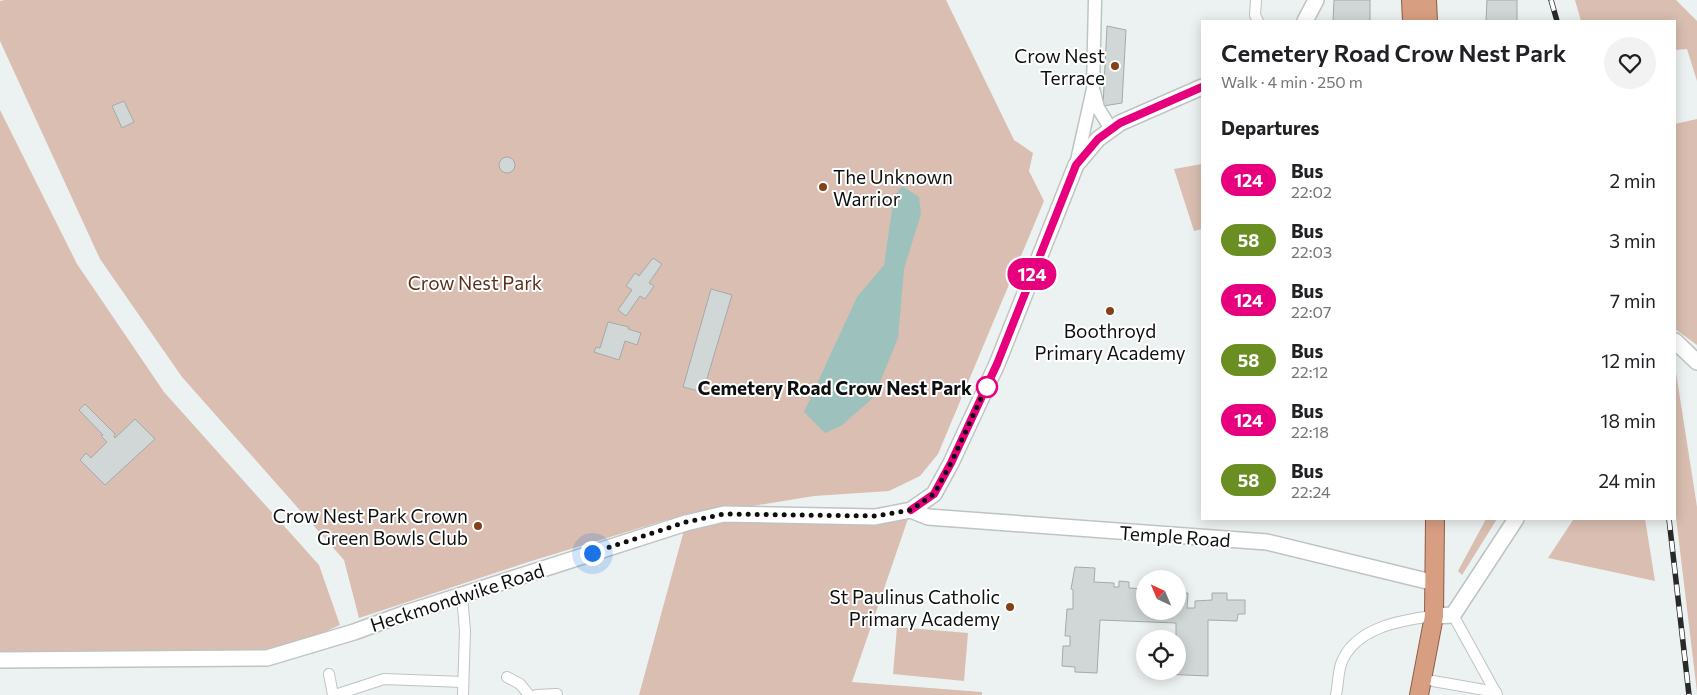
<!DOCTYPE html>
<html lang="en">
<head>
<meta charset="utf-8">
<style>
  body { margin:0; font-family:Commissioner,sans-serif; background:#f2f2f2; color:#202124; height:100vh; display:flex; flex-direction:column; font-size:19px; white-space:nowrap }
  * { box-sizing:border-box; margin:0 }
  p { font-size:16px; color:#757577 }
  .icon { flex:none; width:28px; height:28px; fill:none; stroke:currentColor; stroke-width:2; stroke-linecap:round; stroke-linejoin:round }
  .map { position:relative; flex:1; overflow:hidden }
  .drawer { position:absolute; left:1201px; top:20px; width:475px; height:500px; display:flex; flex-direction:column; background:#fff; border-radius:0px; box-shadow:0 2px 12px #0003 }
  .drawer>* { flex:none }
  .badge { padding:0 10px; border-radius:16px; font-size:18px; line-height:32px }
  .needle { width:32px; rotate:316deg }
  .controls { position:absolute; left:1136px; top:570px; display:grid; gap:10px }
  .controls a { display:grid; place-items:center; width:50px; height:50px; border-radius:50%; background:#fff; box-shadow:0 2px 12px #0003; font-size:25px }
  .you { position:absolute; width:25px; height:25px; margin:-12px; border:4px solid #fff; border-radius:50%; background:#1a73e8; box-shadow:0 0 0 8px #1a73e833 }
  .map>.badge { position:absolute; translate:-50% -50%; box-shadow:0 0 0 2px #fff }
  h2 { padding:0 20px; font-size:19px; line-height:45px }
  .round { display:grid; place-items:center; flex:none; width:52px; height:52px; border-radius:26px; background:#f2f2f2 }
  .head { display:flex; align-items:center; justify-content:space-between; height:85px; padding:0 20px }
  h1 { font-size:24px; font-weight:600; line-height:38px }
  ul { padding:0; list-style:none }
  li { display:flex; align-items:center; gap:15px; height:60px; padding:0 20px }
  li div { flex:1 }
  li b { display:block; font-size:19px }
  li em { font-style:normal }
  li .badge { min-width:55px; font-weight:700; text-align:center }
  .map>svg:first-child { display:block }
  .green { fill:#d9beb1 }
  .water { fill:#9dc2bd }
  .building { fill:#d1d7d6; stroke:#a4aaa9 }
  .lines { fill:none; stroke-linecap:round; stroke-linejoin:round }
  .minor-casing { stroke:#bec4c3; stroke-width:12 }
  .tertiary-casing { stroke:#bec4c3; stroke-width:15 }
  .secondary-casing { stroke:#bec4c3; stroke-width:18 }
  .trunk-casing { stroke:#8b5d45; stroke-width:20 }
  .minor { stroke:#fff; stroke-width:10 }
  .tertiary { stroke:#fff; stroke-width:12 }
  .secondary { stroke:#fff; stroke-width:15 }
  .trunk { stroke:#d89e82; stroke-width:18 }
  .rail-casing { stroke:#282a2a; stroke-width:5.5 }
  .rail { stroke:#fff; stroke-width:4; stroke-dasharray:11; stroke-linecap:butt }
  .line-casing { stroke:#fff; stroke-width:11 }
  .line { stroke:#e6007e; stroke-width:8 }
  .walk { stroke:#0e1010; stroke-width:5; stroke-dasharray:0 9 }
  .poi-dot { fill:#854018; stroke:#fff; stroke-width:2 }
  .stop-dot { fill:#fff; stroke:#e6007e; stroke-width:2.5 }
  .labels { text-anchor:middle; dominant-baseline:central; stroke-width:4; stroke-linejoin:round; paint-order:stroke }
  .poi-label { font-size:19px; fill:#0e1010; stroke:#fff; text-anchor:end }
  .park-label { font-size:19px; fill:#5b301a; stroke:#fff }
  .stop-label { font-size:19px; font-weight:bold; fill:#0e1010; stroke:#fff; text-anchor:end }
  .street-label { font-size:19px; fill:#0e1010; stroke:#fff }
</style>
</head>
<body>
<div class="map">
<svg width="1697" height="695" viewBox="0 0 1697 695">
  <rect width="100%" height="100%" fill="#ecf2f1"/>
  <g class="green">
    <polygon points="946,0 1014,140 1033,153 1029,171 1044,201 938,454 920,476 889,491 814,496 666,520 528,562 359,618 344,560 182,377 100,259 0,41 0,1 5,0"/>
    <polygon points="1575,0 1676,0 1697,21 1697,81 1687,49 1675,50 1675,21 1581,21"/>
    <polygon points="0,110 77,264 164,392 319,565 340,625 267,658 0,660"/>
    <polygon points="1697,119 1697,345 1675,329 1675,124"/>
    <polygon points="1202,164 1202,229 1194,231 1174,169"/>
    <polygon points="1675,366 1697,507 1697,692 1675,509"/>
    <polygon points="911,510 852,682 982,692 982,695 639,695 686,523"/>
    <polygon points="1486,519 1497,519 1462,575 1458,571"/>
    <polygon points="1572,519 1645,519 1655,581 1548,558 1573,520"/>
    <polygon points="897,627 968,633 964,681 893,674"/>
  </g>
  <polygon class="water" points="902,186 919,197 921,214 904,269 898,338 874,397 841,426 825,433 804,412 857,297 884,265 894,196"/>
  <g class="building">
    <polygon points="1334,0 1370,0 1370,21 1333,21"/>
    <polygon points="1487,0 1517,0 1517,21 1486,21"/>
    <polygon points="1107,26 1126,30 1122,103 1103,106"/>
    <polygon points="124,101 134,122 122,128 112,106"/>
    <circle cx="507" cy="165" r="8"/>
    <polygon points="653,258 662,264 649,283 654,286 645,299 640,296 626,316 618,310 632,290 626,286 635,273 639,276"/>
    <polygon points="711,289 732,295 703,392 683,387"/>
    <polygon points="608,322 629,327 628,329 641,333 637,345 625,341 619,360 594,352 596,347 600,348"/>
    <polygon points="85,404 115,434 114,436 115,438 135,419 155,439 105,485 80,460 86,453 91,458 107,442 101,436 103,435 79,410"/>
    <polygon points="1075,567 1095,568 1094,582 1114,583 1114,587 1119,587 1119,581 1129,582 1129,588 1145,589 1145,611 1178,611 1178,593 1188,593 1187,608 1195,608 1195,601 1212,600 1212,593 1227,593 1227,600 1245,600 1245,614 1238,614 1237,621 1208,620 1208,676 1162,674 1162,671 1178,671 1178,639 1168,639 1168,637 1176,637 1176,623 1100,620 1097,673 1075,672 1075,667 1062,666 1063,646 1070,646 1070,636 1065,636 1067,609 1073,609 1073,590 1071,589"/>
  </g>
  <g class="lines">
    <defs>
      <g id="minor">
        <polyline points="1256,0 1255,15 1258,21"/>
        <polyline points="462,595 465,631 463,695"/>
        <polyline points="1453,615 1497,695"/>
        <polyline points="329,674 333,695"/>
        <polyline points="507,677 520,684 529,695"/>
        <polyline points="1433,681 1496,692"/>
        <polyline points="335,695 384,679 463,682"/>
        <polyline points="536,695 557,694"/>
        <path d="M 1336,695 C 1338,685 1338,674 1341,664 C 1354,628 1400,620 1434,616"/>
      </g>
      <g id="tertiary">
        <polyline points="1094,92 1098,108 1111,129"/>
        <polyline points="1076,165 1093,89 1095,0"/>
      </g>
      <g id="secondary">
        <polyline points="1305,21 1316,0"/>
        <polyline points="1675,341 1697,362"/>
        <polyline points="911,510 928,517 1267,542 1435,583"/>
        <polyline points="1434,616 1453,615 1516,519"/>
        <polyline points="0,660 267,658 354,632 406,613 686,523 724,514 875,517 911,510 934,494 951,463 997,364 1076,165 1098,139 1120,123 1202,87"/>
      </g>
      <g id="trunk">
        <polyline points="1411,0 1412,21"/>
        <polyline points="1427,0 1428,21"/>
        <polyline points="1419,695 1434,616 1435,519"/>
      </g>
    </defs>
    <use href="#minor" class="minor-casing"/>
    <use href="#tertiary" class="tertiary-casing"/>
    <use href="#secondary" class="secondary-casing"/>
    <use href="#trunk" class="trunk-casing"/>
    <use href="#minor" class="minor"/>
    <use href="#tertiary" class="tertiary"/>
    <use href="#secondary" class="secondary"/>
    <use href="#trunk" class="trunk"/>
    <defs>
      <g id="rail">
        <polyline points="1551,0 1557,21"/>
        <polyline points="1669,519 1689,695"/>
      </g>
    </defs>
    <use href="#rail" class="rail-casing"/>
    <use href="#rail" class="rail"/>
  </g>
  <g class="lines">
    <defs>
      <polyline id="line" points="911,510 934,494 951,463 997,364 1076,165 1098,139 1120,123 1202,87"/>
    </defs>
    <use href="#line" class="line-casing"/>
    <use href="#line" class="line"/>
    <polyline class="walk" points="592,553 686,522 724,514 875,516 911,510 934,494 951,463 989,381 987,387"/>
  </g>
  <g class="poi-dot">
    <circle cx="1115" cy="66" r="5"/>
    <circle cx="823" cy="187" r="5"/>
    <circle cx="1110" cy="311" r="5"/>
    <circle cx="478" cy="526" r="5"/>
    <circle cx="1010" cy="607" r="5"/>
  </g>
  <circle class="stop-dot" cx="987" cy="387" r="10"/>
  <g class="labels">
    <g class="poi-label">
      <text x="1105" y="55">Crow Nest<tspan x="1105" dy="22">Terrace</tspan></text>
      <text x="833" y="176" text-anchor="start">The Unknown<tspan x="833" dy="22">Warrior</tspan></text>
      <text x="1110" y="330" text-anchor="middle">Boothroyd<tspan x="1110" dy="22">Primary Academy</tspan></text>
      <text x="468" y="515">Crow Nest Park Crown<tspan x="468" dy="22">Green Bowls Club</tspan></text>
      <text x="1000" y="596">St Paulinus Catholic<tspan x="1000" dy="22">Primary Academy</tspan></text>
    </g>
    <g class="park-label">
      <text x="475" y="282">Crow Nest Park</text>
    </g>
    <g class="stop-label">
      <text x="972" y="387">Cemetery Road Crow Nest Park</text>
    </g>
    <g class="street-label">
      <text transform="translate(1175 536) rotate(4)">Temple Road</text>
      <text transform="translate(457 597) rotate(-18)">Heckmondwike Road</text>
    </g>
  </g>
</svg>
<div class="controls">
<a><svg class="needle" viewBox="-14 -14 28 28"><path d="M0-13l5 13h-10z" fill="#e53935"/><path d="M0 13l5-13h-10z" fill="#757577"/></svg></a>
<a><svg class="icon" aria-label="locate" viewBox="0 0 24 24"><circle cx="12" cy="12" r="6"/><path d="M12 2v4M12 18v4M2 12h4M18 12h4"/></svg></a>
</div>
<div class="you" style="left:592px;top:553px"></div>
<b class="badge" style="left:1032px;top:274px;background:#e6007e;color:#fff">124</b>
<section class="drawer">
<div class="head"><div><h1>Cemetery Road Crow Nest Park</h1><p>Walk · 4 min · 250 m</p></div><a class="round"><svg class="icon" aria-label="heart" viewBox="0 0 24 24"><path d="M12 20l-8-8c-3-5 5-10 8-4 3-6 11-1 8 4z"/></svg></a></div>
<h2>Departures</h2>
<ul>
<li><span class="badge" style="background:#e6007e;color:#fff">124</span><div><b>Bus</b><p>22:02</p></div><em>2 min</em></li>
<li><span class="badge" style="background:#6b8e23;color:#fff">58</span><div><b>Bus</b><p>22:03</p></div><em>3 min</em></li>
<li><span class="badge" style="background:#e6007e;color:#fff">124</span><div><b>Bus</b><p>22:07</p></div><em>7 min</em></li>
<li><span class="badge" style="background:#6b8e23;color:#fff">58</span><div><b>Bus</b><p>22:12</p></div><em>12 min</em></li>
<li><span class="badge" style="background:#e6007e;color:#fff">124</span><div><b>Bus</b><p>22:18</p></div><em>18 min</em></li>
<li><span class="badge" style="background:#6b8e23;color:#fff">58</span><div><b>Bus</b><p>22:24</p></div><em>24 min</em></li>
</ul>
</section>
</div>
</body>
</html>
